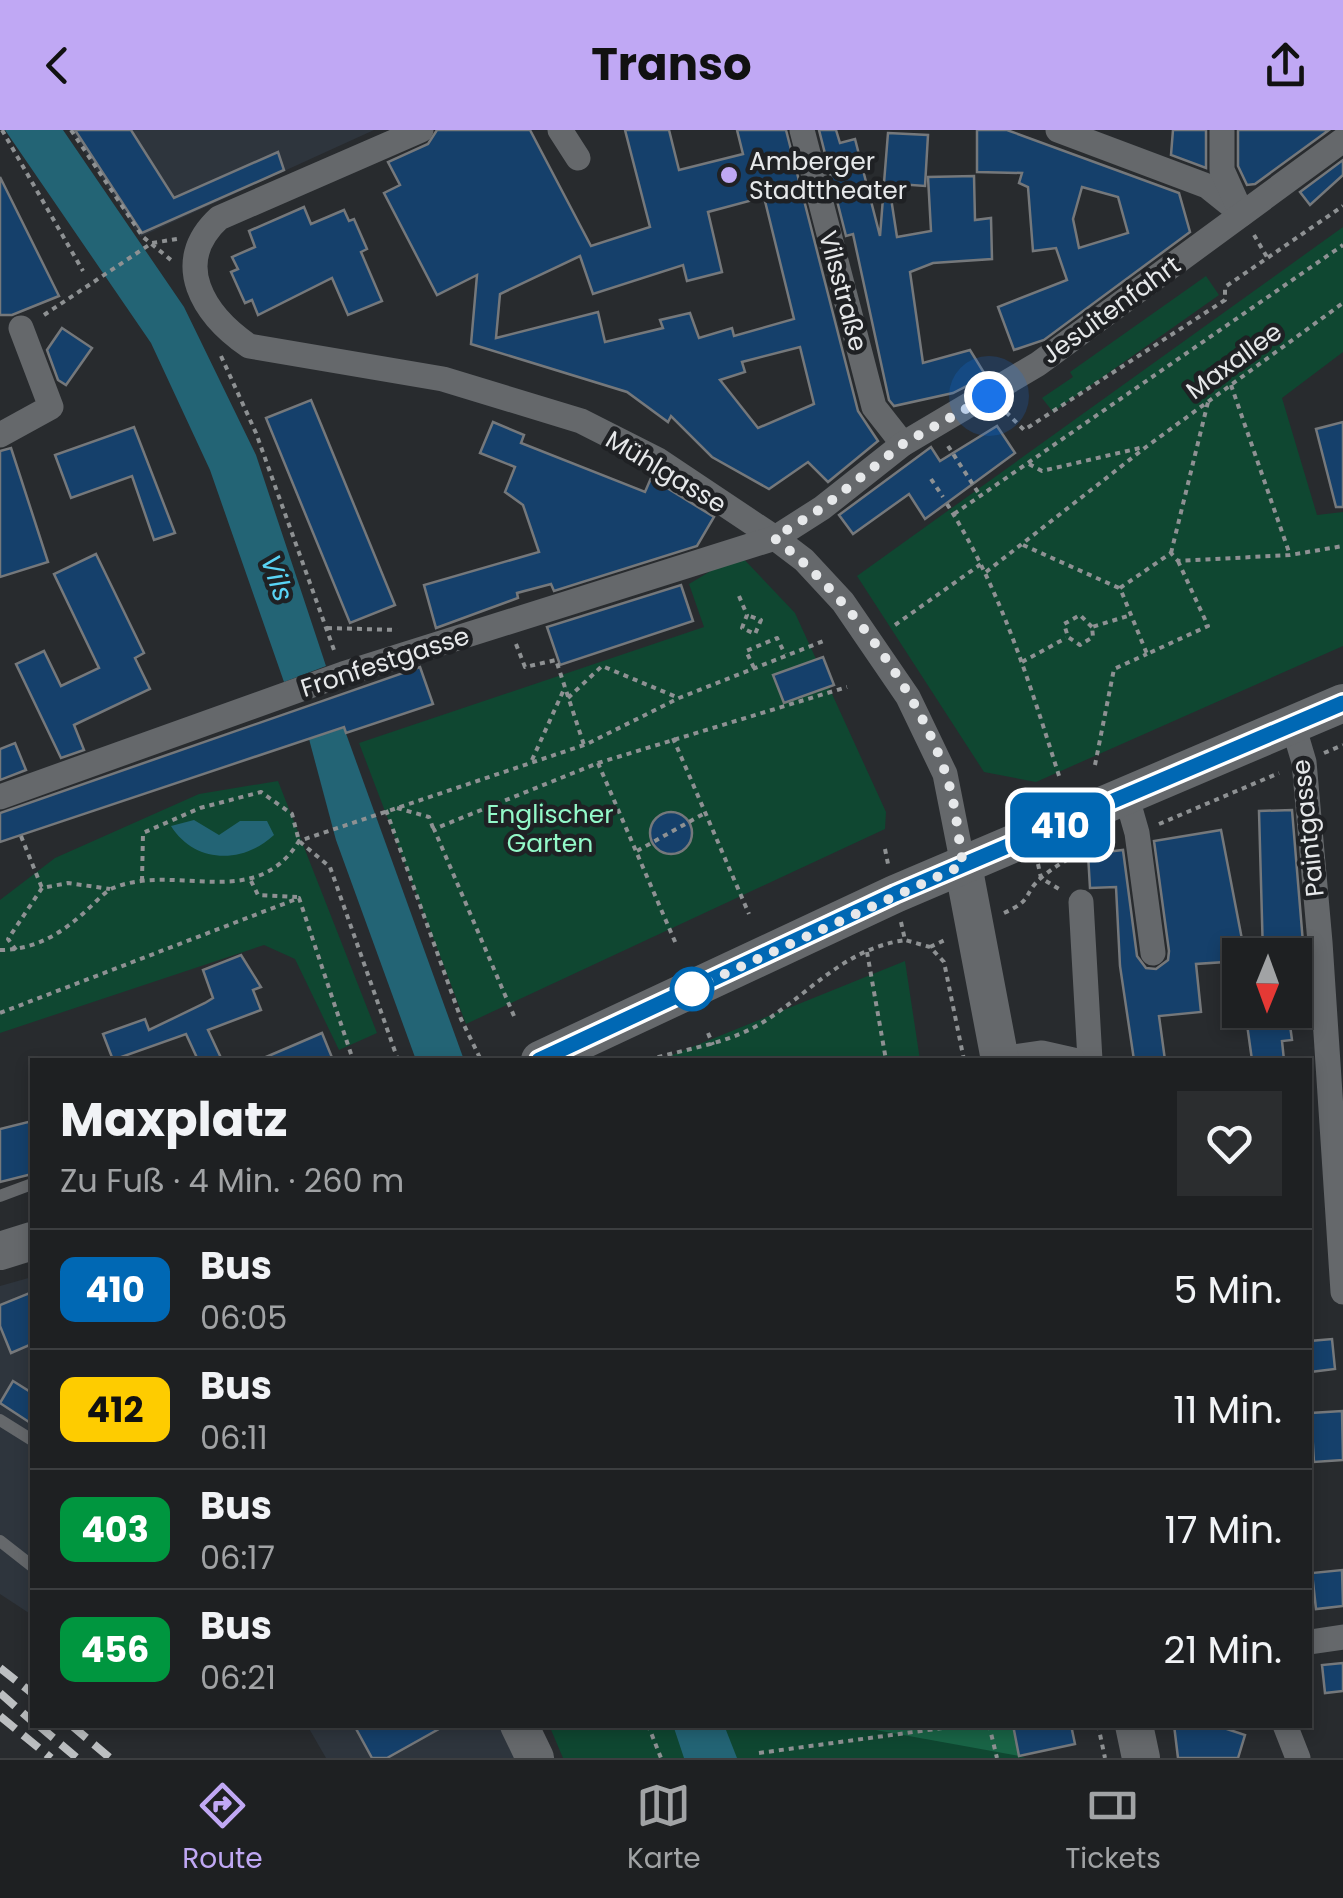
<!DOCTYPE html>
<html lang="de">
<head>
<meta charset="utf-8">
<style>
  body { margin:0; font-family:Poppins,sans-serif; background:#2b2d2f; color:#f1f3f6; height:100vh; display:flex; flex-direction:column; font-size:38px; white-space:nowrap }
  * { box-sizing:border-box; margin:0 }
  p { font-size:32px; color:#a1a3a5 }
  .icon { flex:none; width:55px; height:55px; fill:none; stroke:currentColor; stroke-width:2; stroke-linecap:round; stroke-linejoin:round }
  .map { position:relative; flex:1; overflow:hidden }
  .sheet { position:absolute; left:30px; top:928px; width:1282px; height:670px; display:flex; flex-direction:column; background:#1e2022; border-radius:0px; box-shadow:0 5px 15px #0003,0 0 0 2px #3c3e40 }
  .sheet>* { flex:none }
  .badge { padding:0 20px; border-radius:15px; font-size:35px; line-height:65px }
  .needle { width:65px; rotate:181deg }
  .tools { position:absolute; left:1222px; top:808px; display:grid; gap:20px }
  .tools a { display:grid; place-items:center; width:90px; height:90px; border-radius:0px; background:#1e2022; box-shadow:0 5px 15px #0003,0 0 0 2px #3c3e40; font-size:50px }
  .you { position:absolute; width:50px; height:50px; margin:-25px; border:8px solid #fff; border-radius:50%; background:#1a73e8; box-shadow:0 0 0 15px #1a73e833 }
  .map>.badge { position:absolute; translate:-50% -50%; box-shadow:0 0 0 5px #fff }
  .round { display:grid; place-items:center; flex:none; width:105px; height:105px; border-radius:0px; background:#2b2d2f }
  .head { display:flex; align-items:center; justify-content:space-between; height:170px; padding:0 30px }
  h1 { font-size:48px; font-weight:700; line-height:75px }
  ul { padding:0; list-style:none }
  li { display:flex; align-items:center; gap:30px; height:120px; padding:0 30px; border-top:2px solid #3c3e40 }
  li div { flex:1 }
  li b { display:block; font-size:38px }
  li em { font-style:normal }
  li .badge { min-width:110px; font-weight:700; text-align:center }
  header { display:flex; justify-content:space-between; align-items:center; height:130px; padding:0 30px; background:#c0a8f4; color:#111; font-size:45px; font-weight:700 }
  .menu { display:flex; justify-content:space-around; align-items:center; height:140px; border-top:2px solid #3c3e40; background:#1e2022; font-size:28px; color:#a1a3a5 }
  .menu a { display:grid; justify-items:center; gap:5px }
  .menu .active { color:#c0a8f4 }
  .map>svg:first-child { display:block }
  .built { fill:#2e353d }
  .green { fill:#0f4731 }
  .forest { fill:#196446 }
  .water { fill:#236475 }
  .building { fill:#15406b; stroke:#75787b; stroke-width:2.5; fill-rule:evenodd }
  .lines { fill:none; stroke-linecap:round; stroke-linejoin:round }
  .path { stroke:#8e9193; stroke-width:4; stroke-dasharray:5 5; stroke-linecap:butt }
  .lane { stroke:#65686b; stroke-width:12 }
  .street { stroke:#65686b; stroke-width:25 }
  .secondary { stroke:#65686b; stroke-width:38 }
  .rail { stroke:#bcbfc1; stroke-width:8; stroke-dasharray:20 10; stroke-linecap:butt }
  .line-casing { stroke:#fff; stroke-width:22 }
  .line { stroke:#0068b4; stroke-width:15 }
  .walk { stroke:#e6e8ea; stroke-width:10; stroke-dasharray:0 18 }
  .poi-dot { fill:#c0a8f4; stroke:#1f2124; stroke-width:4 }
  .stop-dot { fill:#fff; stroke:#0068b4; stroke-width:5 }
  .labels { text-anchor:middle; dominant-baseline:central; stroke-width:9; stroke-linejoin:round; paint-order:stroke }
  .poi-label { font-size:25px; fill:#e6e8ea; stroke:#1f2124; text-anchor:start }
  .street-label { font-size:25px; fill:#e6e8ea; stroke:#1f2124 }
  .park-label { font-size:25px; fill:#93f9c9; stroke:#1f2124 }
  .water-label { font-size:28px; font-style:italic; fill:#59d4f6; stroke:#1f2124 }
</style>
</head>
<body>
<header><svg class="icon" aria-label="back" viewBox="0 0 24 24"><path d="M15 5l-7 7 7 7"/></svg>Transo<svg class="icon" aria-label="share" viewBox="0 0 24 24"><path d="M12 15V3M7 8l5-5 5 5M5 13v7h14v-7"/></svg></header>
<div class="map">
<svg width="1343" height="1628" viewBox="0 0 1343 1628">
  <rect width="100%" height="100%" fill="#282b2e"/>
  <g class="built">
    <polygon points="71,0 374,0 140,107"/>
    <polygon points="32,1147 32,1485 0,1464 0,1156"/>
    <polygon points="307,1595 499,1595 516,1628 326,1628"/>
  </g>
  <g class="green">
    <polygon points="1343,97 1343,222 1282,268 1317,385 1343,382 1343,516 1036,652 984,642 857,446"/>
    <polygon points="1206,146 1219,165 1053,282 1042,268 1073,247 1070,242"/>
    <polygon points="739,424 795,483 886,682 885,699 466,894 359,613 704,497 689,454"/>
    <polygon points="278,651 377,903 339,920 295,829 264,815 0,903 0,770 55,728 199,664"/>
    <polygon points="905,831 920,930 660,930"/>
    <polygon points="549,1595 1012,1595 1019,1626 1026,1628 563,1628"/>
  </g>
  <polygon class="forest" points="848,1595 1012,1595 1019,1626"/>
  <g class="water">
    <polygon points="5,0 63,0 184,177 256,325 326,536 284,552 210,340 151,213"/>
    <polygon points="344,598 464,930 416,930 336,710 309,609"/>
    <path d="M 194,690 L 219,705 L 240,691 L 267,691 L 274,705 C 242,735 194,733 171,696 Z"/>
    <polygon points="673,1595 724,1595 737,1628 684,1628"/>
  </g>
  <g class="building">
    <polygon points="75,0 131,0 174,68 278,22 284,40 142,103"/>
    <path d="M 437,0 L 530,0 L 591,116 L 650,97 L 625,0 L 669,0 L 679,40 L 743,24 L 737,0 L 786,0 L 858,281 L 878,311 L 828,352 L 808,332 L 769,359 L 712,327 L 671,286 L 668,292 L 627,262 L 471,214 L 477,145 L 437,165 L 384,63 L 400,55 L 388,32 L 428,14 ZM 764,67 L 794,189 L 734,206 L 732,198 L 699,208 L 690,183 L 660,190 L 663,198 L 605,212 L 598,182 L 496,208 L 500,164 L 580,126 L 593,164 L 683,135 L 687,151 L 722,142 L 708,82 ZM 800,217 L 814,274 L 758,298 L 720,250 L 745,242 L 742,232 Z"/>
    <polygon points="819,0 836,0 840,13 855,9 880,106 883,68 891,68 897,107 931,101 928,47 974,46 975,90 991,88 992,129 933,133 910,142 923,233 970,220 986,246 953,263 894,276 889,270 853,104 846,106"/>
    <path d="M 977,0 L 1007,0 L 1179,63 L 1190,102 L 1044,210 L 1014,220 L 998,177 L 1067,150 L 1056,118 L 1033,121 L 1028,57 L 1019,53 L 1022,43 L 977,42 ZM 1082,57 L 1118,67 L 1128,103 L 1079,118 L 1073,89 Z"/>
    <polygon points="1173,0 1206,0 1206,38 1171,25"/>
    <polygon points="1238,0 1329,0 1255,54 1247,55 1238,36"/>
    <polygon points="888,3 928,5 925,56 884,53"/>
    <polygon points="1343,30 1343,45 1310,75 1300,62"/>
    <polygon points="0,47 59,166 12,185 0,185"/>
    <polygon points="304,77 311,94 344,80 349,91 354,89 367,119 361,122 382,171 348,185 332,148 258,185 252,170 245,173 231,142 238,139 232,127 255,117 249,101"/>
    <polygon points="62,198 92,218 66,255 58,250 47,220"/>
    <polygon points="311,270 395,475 350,493 266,288"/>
    <polygon points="493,292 524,305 521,313 645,362 651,348 714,387 697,416 554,461 551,454 517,463 518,468 436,498 424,455 539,422 523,375 505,362 515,337 480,323"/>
    <polygon points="1343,292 1343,377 1336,377 1316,299"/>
    <polygon points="997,296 1015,323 925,389 909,364 853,404 839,385 931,317 940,331"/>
    <polygon points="134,297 175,403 154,410 132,346 71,368 55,325"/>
    <polygon points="11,318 48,432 0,447 0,321"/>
    <polygon points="96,424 144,523 135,528 150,559 74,595 84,620 61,628 16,534 44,521 61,556 99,538 54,444"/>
    <polygon points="681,455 693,491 560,535 547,497"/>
    <polygon points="823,527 834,555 784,573 773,545"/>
    <polygon points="420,537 433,574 346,603 344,597 0,712 0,683"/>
    <polygon points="15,613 26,640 0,650 0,619"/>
    <polygon points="1292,680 1304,825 1263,825 1259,681"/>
    <circle cx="671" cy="703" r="21"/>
    <polygon points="1221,700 1245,825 1240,825 1240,831 1196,834 1201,882 1159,886 1165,930 1134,930 1120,836 1116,757 1090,758 1088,724 1123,720 1137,826 1146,838 1156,839 1168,830 1169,821 1154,711"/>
    <polygon points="241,825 261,857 253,860 261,880 208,900 222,930 198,930 186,904 113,930 103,904 145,889 149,900 205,873 213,868 203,840"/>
    <polygon points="1245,880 1288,880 1292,910 1282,911 1284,930 1252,930"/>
    <polygon points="322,903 333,930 259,930"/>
    <polygon points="32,991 32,1044 0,1052 0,999"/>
    <polygon points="32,1162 32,1214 11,1223 0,1196 0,1175"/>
    <polygon points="1332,1209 1335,1239 1310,1242 1310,1211"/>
    <polygon points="13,1251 32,1263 32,1294 0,1273"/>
    <polygon points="1342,1281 1343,1330 1314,1332 1311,1283"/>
    <polygon points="1342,1440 1343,1476 1316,1479 1312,1443"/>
    <polygon points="1343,1533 1343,1561 1325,1563 1322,1535"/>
    <polygon points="354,1595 446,1595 387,1628 372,1628"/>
    <polygon points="1013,1595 1071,1595 1075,1614 1019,1626"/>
    <polygon points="1174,1595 1215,1595 1245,1605 1238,1628 1178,1628"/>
  </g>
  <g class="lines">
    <g class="path">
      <polyline points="2,0 83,141"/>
      <polyline points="71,0 143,107 171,130"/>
      <polyline points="1254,105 1267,127"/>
      <polyline points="44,185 152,113 177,109"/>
      <polyline points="221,226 256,303 334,520"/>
      <polyline points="1231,255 1290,425"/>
      <polyline points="1006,282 1024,300 1225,170 1225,157 1343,76"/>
      <polyline points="948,316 981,367"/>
      <polyline points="1029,334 1042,341 1144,317"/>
      <polyline points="931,349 943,367"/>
      <path d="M 947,374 C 1001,459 1030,554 1060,649"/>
      <polyline points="954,384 1343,115"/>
      <polyline points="1023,415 1119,458"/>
      <polyline points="1171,423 1208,272"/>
      <polyline points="1178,431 1208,496 1147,524 1120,458 1171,423 1178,431 1290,425 1343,416"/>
      <polyline points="986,442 1146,317 1343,173"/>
      <polyline points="739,466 747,485 742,498 755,504 761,490 747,485"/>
      <polyline points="895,495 981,434"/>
      <polyline points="1092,497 1080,485 1064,494 1068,507 1080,515 1093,507 1092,497 1131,485"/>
      <polyline points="327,498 397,500"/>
      <polyline points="516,514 525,537 556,530 584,615"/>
      <polyline points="1022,532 1066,508"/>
      <polyline points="754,538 746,521 777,508 785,524"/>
      <polyline points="568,568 602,536 679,568"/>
      <polyline points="673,608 749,784"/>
      <polyline points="1324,623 1343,615"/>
      <polyline points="532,630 565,557"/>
      <polyline points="598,633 676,814"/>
      <polyline points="1095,635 1114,539 1147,524"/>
      <polyline points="1022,661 1025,676"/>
      <polyline points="397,678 429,687 433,698"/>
      <polyline points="386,680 461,889 481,930"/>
      <polyline points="1159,694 1279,643"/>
      <polyline points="21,706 42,758"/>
      <polyline points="885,719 888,734"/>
      <polyline points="637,721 705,683"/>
      <polyline points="1038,734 1041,748 1059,759"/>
      <polyline points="142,751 143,703 200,678 261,662 292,684 299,711 330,737 398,930"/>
      <polyline points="251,751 258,765 297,767"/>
      <path d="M 1004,783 C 1035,769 1022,764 1042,747 C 1063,730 1087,718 1112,710"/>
      <polyline points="901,792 905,810 930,817 944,832 964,930"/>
      <polyline points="930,817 945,810"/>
      <path d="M 0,820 C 36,820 64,802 89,778 C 96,772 104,762 113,758 C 177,732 255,783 299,711 L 587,614 L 679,568 L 826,510"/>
      <polyline points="16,820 8,809 42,758 68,753 110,759"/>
      <polyline points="867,822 886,930"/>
      <polyline points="0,883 299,768 353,930"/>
      <polyline points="514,886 434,699 598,633 847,557"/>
      <polyline points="708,903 713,915"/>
      <path d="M 648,930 C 688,918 729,914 765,891 C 813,860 845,819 905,810"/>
      <polyline points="648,1595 661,1628"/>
      <polyline points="989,1595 997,1628"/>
      <polyline points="1098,1595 1105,1628"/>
      <polyline points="759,1623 965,1595"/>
    </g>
    <g class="lane">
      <polyline points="0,1066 32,1054"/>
      <polyline points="0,1290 32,1310"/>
      <polyline points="0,1411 32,1436"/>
    </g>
    <g class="street">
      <path d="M 421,0 L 219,88 C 170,133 204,185 249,216 L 443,249 L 581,291 L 658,330 L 775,408 L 804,430 L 843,472 L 908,567 L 945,644 L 963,735"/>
      <polyline points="560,0 578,28"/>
      <polyline points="802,0 874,277 903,314"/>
      <polyline points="1058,0 1207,56 1242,84"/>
      <polyline points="1222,0 1222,40 1240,80"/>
      <polyline points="0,305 51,277 21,198"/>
      <polyline points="1293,595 1304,632 1320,812 1343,1162"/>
      <polyline points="0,667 343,544 775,408 822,378 903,314 1038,234 1343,10"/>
      <polyline points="1127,668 1137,703 1153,823"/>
      <polyline points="1081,772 1090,930"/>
      <polyline points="999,929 1042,923 1073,930"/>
      <polyline points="1310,1512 1343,1507"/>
      <polyline points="1285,1595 1298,1628"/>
    </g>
    <g class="secondary">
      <polyline points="963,735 1000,930"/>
      <polyline points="540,930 895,764 1343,573"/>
      <polyline points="0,1121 32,1111"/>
      <polyline points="519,1595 535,1628"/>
      <polyline points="1134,1595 1141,1628"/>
    </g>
    <g class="rail">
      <polyline points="0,1538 32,1563"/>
      <polyline points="0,1563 32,1591"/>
      <polyline points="0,1586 51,1628"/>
      <polyline points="38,1595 77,1628"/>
      <polyline points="71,1595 110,1628"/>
    </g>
  </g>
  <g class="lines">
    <defs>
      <polyline id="line" points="539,930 895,764 1343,573"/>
    </defs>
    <use href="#line" class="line-casing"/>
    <use href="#line" class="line"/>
    <path class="walk" d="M 692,859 L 963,735 C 959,712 957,688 952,666 C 931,576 847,463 774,408 L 822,378 L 903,314 L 989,266"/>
  </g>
  <circle class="poi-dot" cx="729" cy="45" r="10"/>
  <circle class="stop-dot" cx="692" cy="859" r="20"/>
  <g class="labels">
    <g class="poi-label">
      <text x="749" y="31">Amberger<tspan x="749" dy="29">Stadttheater</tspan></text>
    </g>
    <g class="street-label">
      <text transform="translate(843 161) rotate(75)">Vilsstraße</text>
      <text transform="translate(1111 180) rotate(-36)">Jesuitenfahrt</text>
      <text transform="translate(1234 231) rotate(-36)">Maxallee</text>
      <text transform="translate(666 342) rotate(31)">Mühlgasse</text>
      <text transform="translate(385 532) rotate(-18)">Fronfestgasse</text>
      <text transform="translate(1308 698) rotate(-96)">Paintgasse</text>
    </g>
    <g class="park-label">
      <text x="550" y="684">Englischer<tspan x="550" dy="29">Garten</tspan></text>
    </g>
    <g class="water-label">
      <text transform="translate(277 448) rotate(71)">Vils</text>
    </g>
  </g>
</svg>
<div class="tools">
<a><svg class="needle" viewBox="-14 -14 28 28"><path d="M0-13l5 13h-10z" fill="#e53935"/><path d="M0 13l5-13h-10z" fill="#a1a3a5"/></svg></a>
</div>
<div class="you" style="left:989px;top:266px"></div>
<b class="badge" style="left:1060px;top:695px;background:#0068b4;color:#fff">410</b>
<section class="sheet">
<div class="head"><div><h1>Maxplatz</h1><p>Zu Fuß · 4 Min. · 260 m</p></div><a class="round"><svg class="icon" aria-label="heart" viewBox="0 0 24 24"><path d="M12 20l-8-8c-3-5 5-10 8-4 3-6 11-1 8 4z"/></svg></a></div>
<ul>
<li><span class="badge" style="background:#0068b4;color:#fff">410</span><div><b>Bus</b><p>06:05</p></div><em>5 Min.</em></li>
<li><span class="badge" style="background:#fecc00;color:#111">412</span><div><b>Bus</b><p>06:11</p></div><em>11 Min.</em></li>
<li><span class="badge" style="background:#00963f;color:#fff">403</span><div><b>Bus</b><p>06:17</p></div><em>17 Min.</em></li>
<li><span class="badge" style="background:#00963f;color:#fff">456</span><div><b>Bus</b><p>06:21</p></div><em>21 Min.</em></li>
</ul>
</section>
</div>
<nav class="menu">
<a class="active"><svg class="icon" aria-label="directions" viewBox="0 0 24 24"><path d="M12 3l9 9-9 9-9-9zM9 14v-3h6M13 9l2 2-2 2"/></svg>Route</a>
<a><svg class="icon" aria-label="map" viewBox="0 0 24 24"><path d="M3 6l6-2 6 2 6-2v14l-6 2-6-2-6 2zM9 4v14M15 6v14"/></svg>Karte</a>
<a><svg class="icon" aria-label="tickets" viewBox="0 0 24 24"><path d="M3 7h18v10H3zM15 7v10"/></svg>Tickets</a>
</nav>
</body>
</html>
